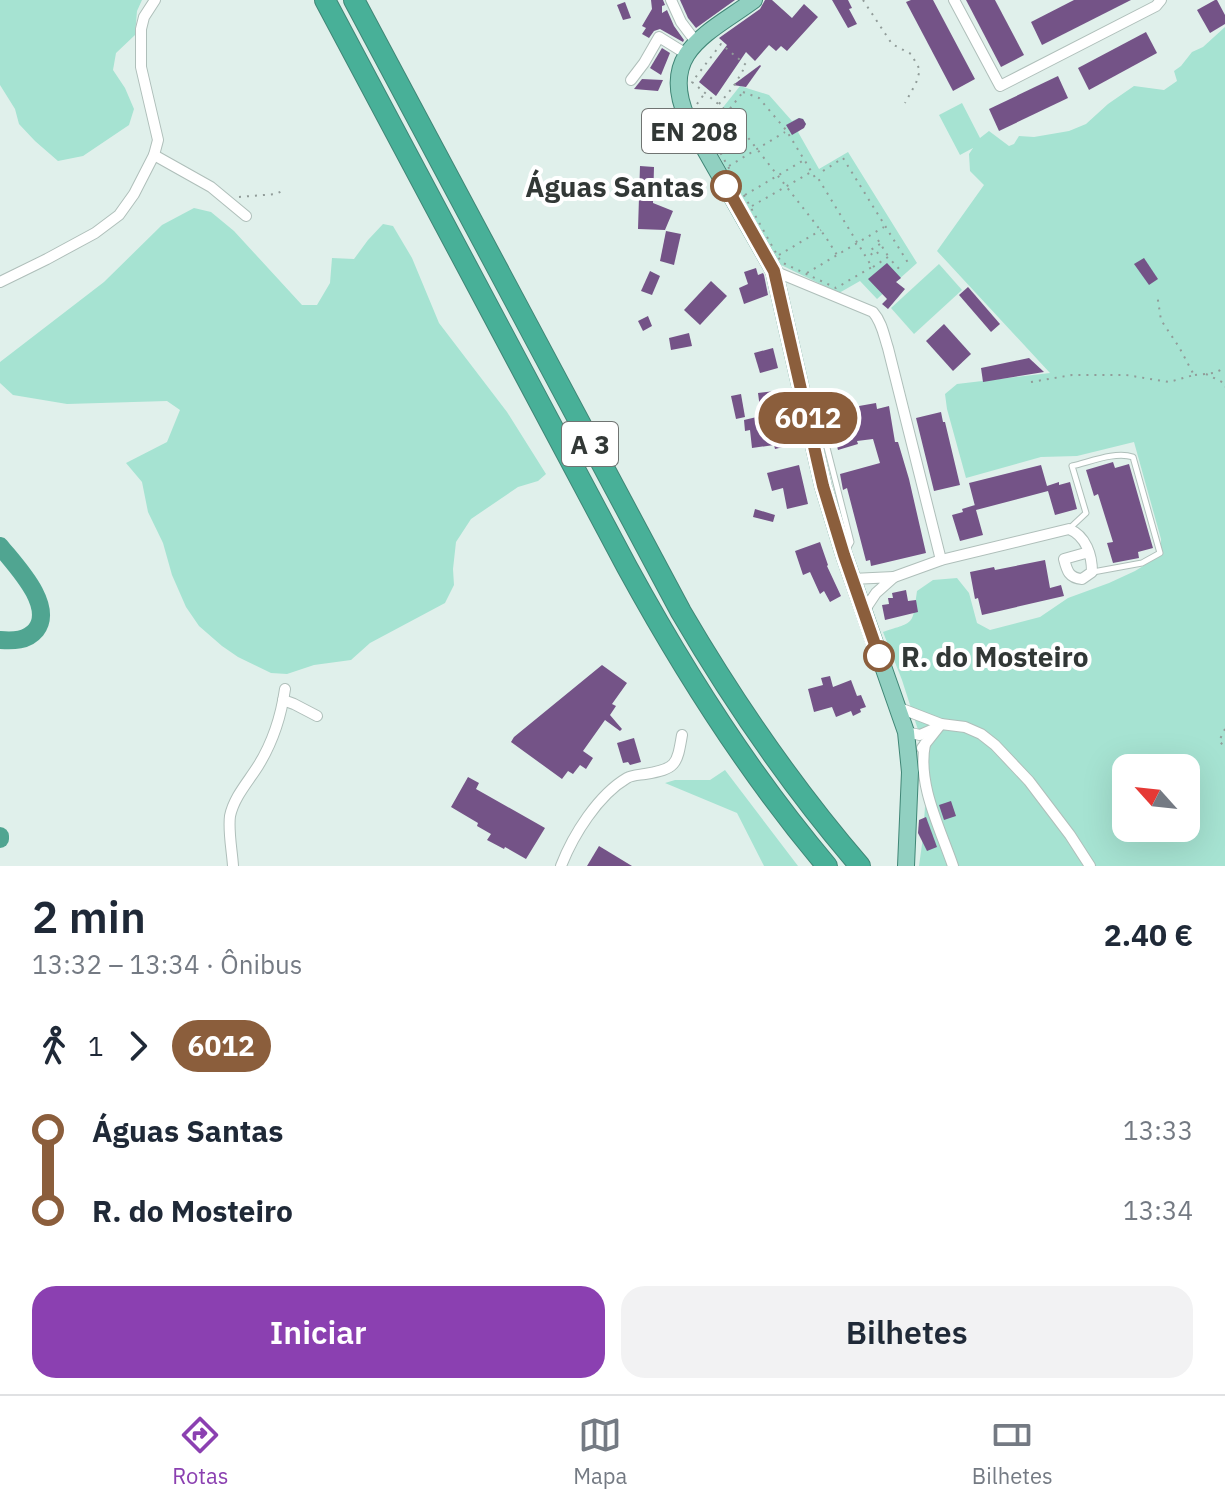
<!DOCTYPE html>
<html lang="pt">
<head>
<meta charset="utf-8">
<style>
  body { margin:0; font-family:"IBM Plex Sans",sans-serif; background:#f2f2f3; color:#1f2937; height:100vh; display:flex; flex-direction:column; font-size:30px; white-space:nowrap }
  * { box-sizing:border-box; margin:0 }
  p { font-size:26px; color:#747a83 }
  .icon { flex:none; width:44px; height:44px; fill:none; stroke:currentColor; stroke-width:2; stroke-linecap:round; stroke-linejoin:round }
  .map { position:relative; height:866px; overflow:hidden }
  .side { display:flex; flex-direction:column; background:#fff; flex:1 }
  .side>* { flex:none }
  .badge { padding:0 16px; border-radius:26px; font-size:28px; line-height:52px }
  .needle { width:52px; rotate:297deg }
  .fabs { position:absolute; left:1112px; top:754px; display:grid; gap:16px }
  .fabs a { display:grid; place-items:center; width:88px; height:88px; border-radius:16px; background:#fff; box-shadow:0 8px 32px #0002; font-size:40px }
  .map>.badge { position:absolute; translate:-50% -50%; box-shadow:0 0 0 4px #fff }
  .legs { display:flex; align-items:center; gap:12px; height:88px; padding:0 32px; font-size:26px }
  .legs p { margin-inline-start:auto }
  .head { display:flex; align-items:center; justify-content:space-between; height:136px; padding:0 32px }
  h1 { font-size:44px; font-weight:600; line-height:60px }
  .action { display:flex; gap:16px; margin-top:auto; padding:16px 32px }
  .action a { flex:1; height:92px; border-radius:24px; background:#8b40b1; color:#fff; font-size:32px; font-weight:600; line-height:92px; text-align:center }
  .action a+a { background:#f2f2f3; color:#1f2937 }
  ul { padding:0 32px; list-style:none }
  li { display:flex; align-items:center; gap:28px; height:80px; font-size:30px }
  li i { display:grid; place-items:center; width:12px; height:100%; margin:0 10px; background:currentColor }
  li i::after { content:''; width:20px; height:20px; margin:-10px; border:6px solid; border-radius:50%; background:#fff }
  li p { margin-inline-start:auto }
  li:first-child i { background:linear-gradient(#0000 50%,currentColor 0) }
  li:last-child i { background:linear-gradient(currentColor 50%,#0000 0) }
  .tabs { display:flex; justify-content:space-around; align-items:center; height:112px; border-top:2px solid #e0e1e3; background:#fff; font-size:22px; color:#747a83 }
  .tabs a { display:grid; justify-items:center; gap:4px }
  .tabs .active { color:#8b40b1 }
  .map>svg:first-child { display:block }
  .green { fill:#a6e3d2; fill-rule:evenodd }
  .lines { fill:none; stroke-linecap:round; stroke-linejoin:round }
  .river { stroke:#50a591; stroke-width:18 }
  .building { fill:#745387 }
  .lane-casing { stroke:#afbfba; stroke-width:7 }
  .street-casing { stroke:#afbfba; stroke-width:12 }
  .primary-casing { stroke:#408676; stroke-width:18 }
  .highway-casing { stroke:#408676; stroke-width:22 }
  .path { stroke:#919c99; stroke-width:2; stroke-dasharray:2 6; stroke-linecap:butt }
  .lane { stroke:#fff; stroke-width:5 }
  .street { stroke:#fff; stroke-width:10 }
  .primary { stroke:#91d0c1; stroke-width:16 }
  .highway { stroke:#48b098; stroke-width:20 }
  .line-1-casing { stroke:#fff; stroke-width:18 }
  .line-1 { stroke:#8b5e3c; stroke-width:12 }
  .stop-1-dot { fill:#fff; stroke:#8b5e3c; stroke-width:4 }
  .labels { text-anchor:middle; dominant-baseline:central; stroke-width:8; stroke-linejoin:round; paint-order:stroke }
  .shield { fill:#fff; stroke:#707472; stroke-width:2 }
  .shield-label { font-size:26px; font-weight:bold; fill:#323836 }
  .stop-label { font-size:28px; font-weight:bold; fill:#323836; stroke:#fff; text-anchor:end }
</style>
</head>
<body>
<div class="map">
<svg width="1225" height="866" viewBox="0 0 1225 866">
  <rect width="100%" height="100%" fill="#e0f0eb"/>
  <g class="green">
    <polygon points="0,0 142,0 137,11 135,35 116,53 113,70 125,88 134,109 129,125 83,156 58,161 35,141 19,124 15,109 0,85"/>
    <path d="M 1225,27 L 1225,866 L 919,866 L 923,837 L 928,761 L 902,680 L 883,632 C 916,621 912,626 917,591 L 933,580 L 957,578 L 969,593 L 977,623 L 990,630 L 1040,617 L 1068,598 L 1109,583 L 1135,571 L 1161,555 L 1161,539 L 1134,442 L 1077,456 L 1041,457 L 966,478 L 947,409 L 945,394 L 957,384 L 1050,373 L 937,251 L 984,185 L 970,171 L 969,154 L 973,148 L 960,155 L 939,115 L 962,103 L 980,138 L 989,131 L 1009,146 L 1014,144 L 1019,136 L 1034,137 L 1069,131 L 1086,124 L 1108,104 L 1134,86 L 1164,90 L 1177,81 L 1174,71 L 1181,66 L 1192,52 L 1203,47 ZM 1126,768 L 1186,768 L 1186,828 L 1126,828 Z"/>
    <polygon points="740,86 769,95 792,121 799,118 803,119 806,124 798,132 819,169 848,152 917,263 877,299 860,281 839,293 779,264 705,130"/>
    <polygon points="194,208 211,212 234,231 302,305 317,305 330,283 332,258 354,259 368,240 383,224 393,226 412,258 439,323 507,412 546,474 538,481 518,487 471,519 456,542 453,569 454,585 445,603 370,643 351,660 314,665 287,674 271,673 238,657 222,646 199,626 186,607 172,575 163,543 148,512 142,482 126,463 167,442 180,410 167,401 67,404 13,395 0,383 0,362 104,282 162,225"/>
    <polygon points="939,264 962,290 914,334 891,308"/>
    <polygon points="725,770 798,866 764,866 737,813 665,783 675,780 710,780"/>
  </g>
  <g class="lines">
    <g class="river">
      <path d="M 0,546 C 15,565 55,605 36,630 C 27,641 13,641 0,640"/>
      <polyline points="0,836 0,839"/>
    </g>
  </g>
  <g class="building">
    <polygon points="651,0 663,0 665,5 662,6 662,13 667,10 674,26 684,40 683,42 660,29 654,31 649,38 642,34 646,28 642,26 652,9"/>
    <polygon points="680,0 735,0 696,28 688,18"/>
    <polygon points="765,0 772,0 792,18 804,4 818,17 787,51 781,46 776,51 769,45 755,61 746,52 716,96 699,82 727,45 719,38 760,9"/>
    <polygon points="832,0 848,0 852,8 849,9 857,24 848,28"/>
    <polygon points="911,0 933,0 975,79 953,91 906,2"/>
    <polygon points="966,0 995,0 1024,55 1001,67"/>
    <polygon points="1074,0 1131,0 1042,45 1031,22"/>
    <polygon points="1215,0 1217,0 1225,15 1225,24 1210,33 1197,10"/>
    <polygon points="625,2 631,18 623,20 617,5"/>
    <polygon points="1146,32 1157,53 1089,90 1078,68"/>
    <polygon points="662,48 670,53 661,75 650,68"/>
    <polygon points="760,65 761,66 746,87 733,85"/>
    <polygon points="1058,76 1068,98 999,131 989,109"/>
    <polygon points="642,79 663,80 658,91 634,89"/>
    <polygon points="799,118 803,119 806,124 804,128 792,135 786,125"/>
    <polygon points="640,166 654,167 653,203 673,211 665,230 638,229"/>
    <polygon points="666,231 681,234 674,265 660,261"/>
    <polygon points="1144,258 1158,279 1149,285 1134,264"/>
    <polygon points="887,263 901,278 896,282 905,289 888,309 882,304 887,299 868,279"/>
    <polygon points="756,268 758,275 763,273 764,275 768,295 744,304 739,288 748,284 744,272"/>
    <polygon points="650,271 660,276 652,295 641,291"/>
    <polygon points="711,281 727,296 700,325 684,310"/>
    <polygon points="968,287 1000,324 991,332 959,295"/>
    <polygon points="648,316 652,326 643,331 638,321"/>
    <polygon points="944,324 971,354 953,371 926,341"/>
    <polygon points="689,333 692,346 671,350 669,338"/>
    <polygon points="773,348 778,368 760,373 754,353"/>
    <polygon points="1029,358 1044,372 983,382 981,368"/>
    <polygon points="784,390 795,444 775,449 774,445 752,448 750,430 745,431 744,420 761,416 758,393"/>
    <polygon points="741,394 745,417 736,419 731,396"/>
    <polygon points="876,403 877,409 889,406 895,442 898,442 909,479 926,553 871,566 870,560 866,561 847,488 843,490 840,474 880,463 873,439 857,441 858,444 838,450 829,418 859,409 859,406"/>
    <polygon points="941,412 943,422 945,422 960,485 934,491 916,418"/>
    <polygon points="1113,462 1115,468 1129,464 1153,548 1138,552 1139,558 1113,563 1107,543 1113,542 1098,494 1094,496 1086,470"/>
    <polygon points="799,465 808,504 787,509 783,488 772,491 767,473"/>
    <polygon points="1041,465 1047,486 1059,482 1059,485 1070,482 1077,509 1055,515 1048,491 976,510 983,535 960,541 952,515 963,512 962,509 975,505 976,510 969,483"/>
    <polygon points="755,509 775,515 773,522 753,517"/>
    <polygon points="820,542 828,565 827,566 841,596 830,602 824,591 820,594 810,572 803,575 795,551"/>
    <polygon points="1045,560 1050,588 1061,585 1064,596 982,615 978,598 975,599 970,572 994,567 995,570"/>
    <polygon points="906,590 908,601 916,600 918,612 885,620 882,605 889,604 888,598 893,598 892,593"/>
    <polygon points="602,665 627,683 612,704 616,706 610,715 622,729 620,731 605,720 583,751 593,758 586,769 580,765 573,774 568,771 562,779 511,742 514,737"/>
    <polygon points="830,676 833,687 851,680 857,696 861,695 866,707 860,709 861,712 853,716 851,711 836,717 832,707 814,712 808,689 823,685 821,678"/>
    <polygon points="634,738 641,762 630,765 628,762 623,763 617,743"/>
    <polygon points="468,777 479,783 476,789 545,828 526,859 505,847 504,849 487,840 491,834 477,826 478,823 451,807"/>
    <polygon points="951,801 956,816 944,820 939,805"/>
    <polygon points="926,817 937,847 927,851 918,833 919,820"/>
    <polygon points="599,846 632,866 587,866"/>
  </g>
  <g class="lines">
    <defs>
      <g id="lane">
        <polyline points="812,418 821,424 851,542 846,551"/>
        <path d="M 1070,528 L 1086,513 L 1072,466 C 1090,462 1115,451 1133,457 L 1160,553 L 1142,563 L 1093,572"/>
      </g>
      <g id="street">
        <polyline points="671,0 681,22 696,42"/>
        <polyline points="954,0 1000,86 1156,6 1161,0"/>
        <polyline points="631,80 644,63 659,37 680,50 687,52"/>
        <polyline points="154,155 211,187 246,216"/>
        <path d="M 774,271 L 873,312 C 882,322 884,336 888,348 L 941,560"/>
        <polyline points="0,282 47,259 95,233 119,215 134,194 154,155 158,140 141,67 141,29 144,17 155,0"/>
        <path d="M 894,577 L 941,560 L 1069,529 C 1086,536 1092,555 1092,572 L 1082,579 C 1069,578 1067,571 1064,559 L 1089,552"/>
        <polyline points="852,579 894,577 876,593 864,611"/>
        <polyline points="283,700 294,704 317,716"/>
        <polyline points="897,707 941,724 965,727 981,734 995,745 1029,781 1070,835 1090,866"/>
        <polyline points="906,732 920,735 936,728"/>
        <path d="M 925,744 C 917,784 940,828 953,866"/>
        <polyline points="922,748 941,724"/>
        <path d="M 233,866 C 232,850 228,831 230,816 C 234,797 248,782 258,766 C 273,742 281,717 285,689"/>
        <path d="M 561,866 C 573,835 598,795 627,778 C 632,775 639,775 645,774 C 676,769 677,765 682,735"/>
      </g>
      <path id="primary" d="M 754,0 C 709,33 658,52 687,118 L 774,271 L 823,486 L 844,555 L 906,732 L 910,772 L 906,866"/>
      <g id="highway">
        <path d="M 325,0 L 627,567 C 685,673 749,774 827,866"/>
        <path d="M 354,0 L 681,612 C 733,701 792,787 860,866"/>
      </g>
    </defs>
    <use href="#lane" class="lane-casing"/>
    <use href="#street" class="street-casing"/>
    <use href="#primary" class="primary-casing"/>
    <use href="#highway" class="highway-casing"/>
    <g class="path">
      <polyline points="863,0 892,44 911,54 920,70 916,83 905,103"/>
      <polygon points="743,92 759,98 786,130 816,179 818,178 872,267 836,288 781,262 710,134"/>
      <polyline points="697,104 705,93"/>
      <polyline points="719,104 734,86 746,65 721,44 692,82 723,108 728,112 825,236 837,255"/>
      <polyline points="729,166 785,132"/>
      <polyline points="823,171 843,158 910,266"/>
      <polyline points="745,195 804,160"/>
      <polyline points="239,197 276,194 284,190"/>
      <polyline points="752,206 811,172"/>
      <polyline points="878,240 888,256"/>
      <polyline points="880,244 869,251 873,256 883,249"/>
      <polyline points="779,255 821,230"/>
      <polyline points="873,267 888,257 902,272"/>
      <polyline points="807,273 884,227"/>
      <polyline points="1206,374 1224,383 1225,387"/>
      <polyline points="1195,375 1214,373 1225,368"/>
      <polyline points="1031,382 1072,375 1126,375 1169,382 1194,375 1179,347 1161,320 1157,294"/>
      <polyline points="1225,729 1219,741 1225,747"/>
    </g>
    <use href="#lane" class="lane"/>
    <use href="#street" class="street"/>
    <use href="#primary" class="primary"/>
    <use href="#highway" class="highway"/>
  </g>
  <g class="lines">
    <defs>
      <polyline id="line-1" points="726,186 774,271 823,486 844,555 879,656"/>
    </defs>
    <use href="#line-1" class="line-1-casing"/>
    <use href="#line-1" class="line-1"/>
  </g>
  <g class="stop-1-dot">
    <circle cx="726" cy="186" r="14"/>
    <circle cx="879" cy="656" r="14"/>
  </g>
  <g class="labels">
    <g class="shield">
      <rect x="642" y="109" width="104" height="44" rx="6"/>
      <rect x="562" y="422" width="56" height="44" rx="6"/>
    </g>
    <g class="shield-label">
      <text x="694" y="131">EN 208</text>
      <text x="590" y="444">A 3</text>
    </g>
    <g class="stop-label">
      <text x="704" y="186">Águas Santas</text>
      <text x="901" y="656" text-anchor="start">R. do Mosteiro</text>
    </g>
  </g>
</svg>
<div class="fabs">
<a><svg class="needle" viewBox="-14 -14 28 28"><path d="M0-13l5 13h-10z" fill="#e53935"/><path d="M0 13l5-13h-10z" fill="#747a83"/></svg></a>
</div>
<b class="badge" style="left:808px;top:418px;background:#8b5e3c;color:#fff">6012</b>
</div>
<section class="side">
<div class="head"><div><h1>2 min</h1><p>13:32 – 13:34 · Ônibus</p></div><b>2.40 €</b></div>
<div class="legs"><svg class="icon" aria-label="walk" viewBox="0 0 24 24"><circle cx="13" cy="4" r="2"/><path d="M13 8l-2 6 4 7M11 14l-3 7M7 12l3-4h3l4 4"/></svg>1<svg class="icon" aria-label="forward" viewBox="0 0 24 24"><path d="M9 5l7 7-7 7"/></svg><b class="badge" style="background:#8b5e3c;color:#fff">6012</b></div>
<ul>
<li><i style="color:#8b5e3c"></i><b>Águas Santas</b><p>13:33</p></li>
<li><i style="color:#8b5e3c"></i><b>R. do Mosteiro</b><p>13:34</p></li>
</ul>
<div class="action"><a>Iniciar</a><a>Bilhetes</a></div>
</section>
<nav class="tabs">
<a class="active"><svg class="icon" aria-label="directions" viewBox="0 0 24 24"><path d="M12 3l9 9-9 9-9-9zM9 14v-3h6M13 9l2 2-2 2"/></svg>Rotas</a>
<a><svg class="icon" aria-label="map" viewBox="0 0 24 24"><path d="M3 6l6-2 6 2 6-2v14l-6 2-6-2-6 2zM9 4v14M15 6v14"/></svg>Mapa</a>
<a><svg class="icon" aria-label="tickets" viewBox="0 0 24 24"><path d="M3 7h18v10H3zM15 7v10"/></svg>Bilhetes</a>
</nav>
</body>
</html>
